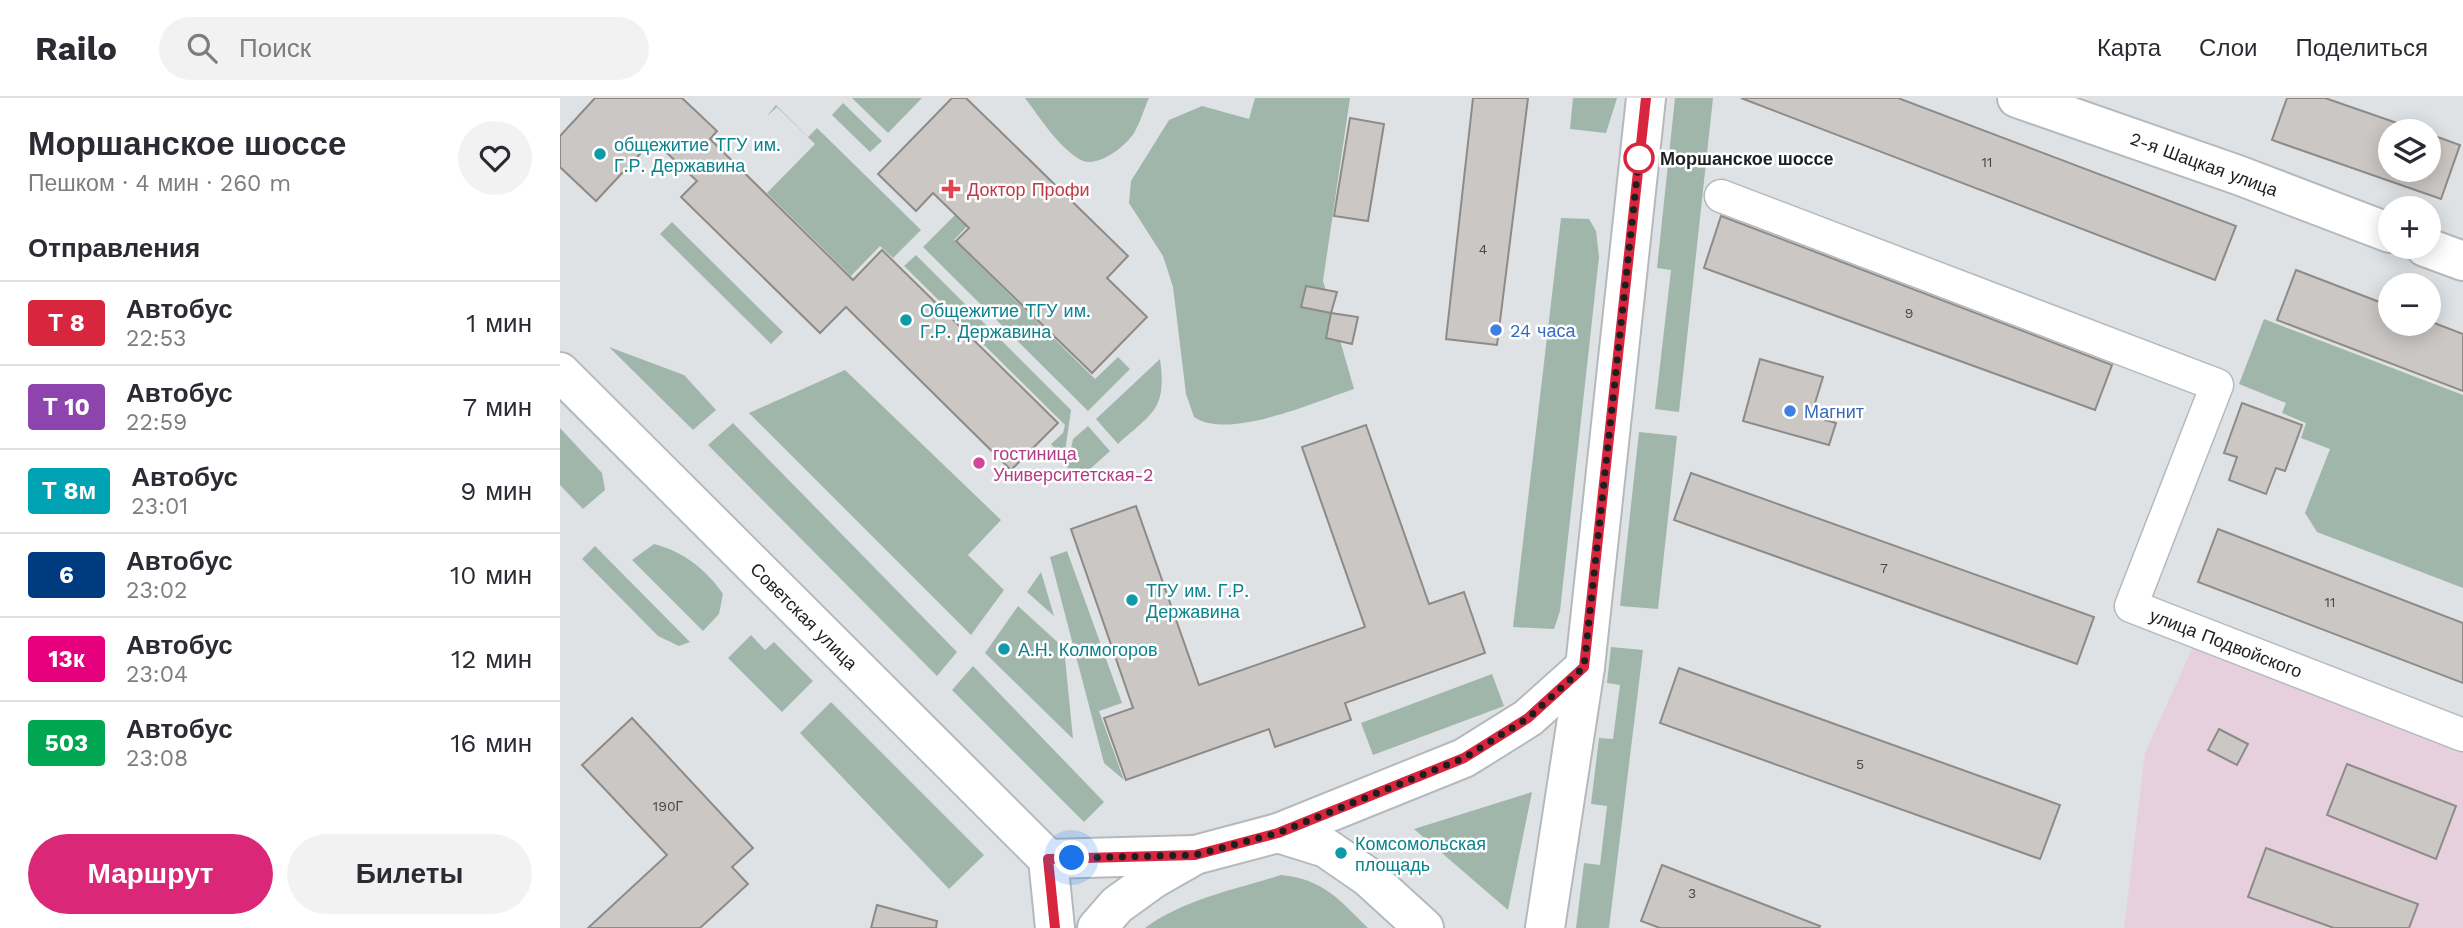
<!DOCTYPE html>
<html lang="ru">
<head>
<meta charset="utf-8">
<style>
  body { margin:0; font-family:"Work Sans",sans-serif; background:#f2f2f3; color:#2b2b33; height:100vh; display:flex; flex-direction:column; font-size:26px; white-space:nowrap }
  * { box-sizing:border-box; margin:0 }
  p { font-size:23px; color:#7c7c81 }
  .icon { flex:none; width:38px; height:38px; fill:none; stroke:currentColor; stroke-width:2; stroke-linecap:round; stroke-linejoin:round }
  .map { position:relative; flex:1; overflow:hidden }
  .details { display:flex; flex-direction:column; background:#fff; width:560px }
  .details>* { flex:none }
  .badge { padding:0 14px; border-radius:5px; font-size:24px; line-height:46px }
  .buttons { position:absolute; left:1818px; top:21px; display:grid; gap:14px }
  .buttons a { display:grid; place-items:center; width:63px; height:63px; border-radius:50%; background:#fff; box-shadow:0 4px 18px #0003; font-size:35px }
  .you { position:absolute; width:35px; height:35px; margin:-18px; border:5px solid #fff; border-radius:50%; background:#1a73e8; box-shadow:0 0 0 10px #1a73e833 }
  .map>.badge { position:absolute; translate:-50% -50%; box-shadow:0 0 0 4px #fff }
  h2 { padding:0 28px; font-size:26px; line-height:63px }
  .round { display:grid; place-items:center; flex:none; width:74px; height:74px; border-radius:37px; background:#f2f2f3 }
  .headline { display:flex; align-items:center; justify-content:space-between; height:119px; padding:0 28px }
  h1 { font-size:33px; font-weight:700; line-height:52px }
  .cta { display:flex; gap:14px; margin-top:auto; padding:14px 28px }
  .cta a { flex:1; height:80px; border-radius:42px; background:#db2777; color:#fff; font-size:28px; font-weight:700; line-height:80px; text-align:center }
  .cta a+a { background:#f2f2f3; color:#2b2b33 }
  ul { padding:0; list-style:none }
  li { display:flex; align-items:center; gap:21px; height:84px; padding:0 28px; border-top:2px solid #e1e1e2 }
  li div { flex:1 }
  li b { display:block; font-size:26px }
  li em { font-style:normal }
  li .badge { min-width:77px; font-weight:700; text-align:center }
  header { display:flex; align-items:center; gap:42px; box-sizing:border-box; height:98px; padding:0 35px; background:#fff; border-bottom:2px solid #e1e1e2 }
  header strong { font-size:33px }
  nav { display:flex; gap:38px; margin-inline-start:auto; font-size:24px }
  .search { width:490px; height:63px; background:#f2f2f3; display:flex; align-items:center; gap:18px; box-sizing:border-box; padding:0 24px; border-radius:38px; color:#7c7c81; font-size:26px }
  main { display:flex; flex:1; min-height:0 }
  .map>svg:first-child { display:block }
  .education { fill:#e6d0de }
  .green { fill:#a0b6ab }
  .building { fill:#cbc7c4; stroke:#8e8a87; stroke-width:2 }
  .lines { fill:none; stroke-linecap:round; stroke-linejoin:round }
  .street-casing { stroke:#b5b9bc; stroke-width:35 }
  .secondary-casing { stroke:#b5b9bc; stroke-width:42 }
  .primary-casing { stroke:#b5b9bc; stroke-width:42 }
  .street { stroke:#fff; stroke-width:32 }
  .secondary { stroke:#fff; stroke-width:38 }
  .primary { stroke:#fff; stroke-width:38 }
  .line-casing { stroke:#fff; stroke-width:16 }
  .line { stroke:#d7263d; stroke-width:10 }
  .walk { stroke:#1d1f20; stroke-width:7; stroke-dasharray:0 12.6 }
  .culture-dot { fill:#0f9aa8; stroke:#fff; stroke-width:2.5 }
  .stop-dot { fill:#fff; stroke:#d7263d; stroke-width:3.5 }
  .health-dot { fill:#e0444e; stroke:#fff; stroke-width:2.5 }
  .shop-dot { fill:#3f7fe0; stroke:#fff; stroke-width:2.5 }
  .hotel-dot { fill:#d1479c; stroke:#fff; stroke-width:2.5 }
  .labels { text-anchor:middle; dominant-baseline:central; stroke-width:5; stroke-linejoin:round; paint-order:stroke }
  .number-label { font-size:14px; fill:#484949 }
  .culture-label { font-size:18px; fill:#0d838f; stroke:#fff; text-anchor:start }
  .stop-label { font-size:18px; font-weight:bold; fill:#1d1f20; stroke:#fff; text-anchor:start }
  .street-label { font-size:18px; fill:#1d1f20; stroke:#fff }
  .health-label { font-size:18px; fill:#be3a42; stroke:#fff; text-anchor:start }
  .shop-label { font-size:18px; fill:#366cbe; stroke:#fff; text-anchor:start }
  .hotel-label { font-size:18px; fill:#b23c85; stroke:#fff; text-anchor:start }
</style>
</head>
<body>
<header>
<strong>Railo</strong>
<div class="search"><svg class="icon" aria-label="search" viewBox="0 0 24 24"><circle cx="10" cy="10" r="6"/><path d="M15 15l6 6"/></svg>Поиск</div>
<nav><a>Карта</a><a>Слои</a><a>Поделиться</a></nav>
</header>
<main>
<section class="details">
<div class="headline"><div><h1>Моршанское шоссе</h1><p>Пешком · 4 мин · 260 m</p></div><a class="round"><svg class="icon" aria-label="heart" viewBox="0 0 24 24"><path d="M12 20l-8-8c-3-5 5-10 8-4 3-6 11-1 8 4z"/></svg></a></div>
<h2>Отправления</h2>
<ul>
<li><span class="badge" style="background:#d7263d;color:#fff">Т 8</span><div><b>Автобус</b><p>22:53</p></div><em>1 мин</em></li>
<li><span class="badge" style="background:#8e44ad;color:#fff">Т 10</span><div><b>Автобус</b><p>22:59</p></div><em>7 мин</em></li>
<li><span class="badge" style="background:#00a3b4;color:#fff">Т 8м</span><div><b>Автобус</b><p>23:01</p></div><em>9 мин</em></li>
<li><span class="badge" style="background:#003b80;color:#fff">6</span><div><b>Автобус</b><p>23:02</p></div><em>10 мин</em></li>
<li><span class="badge" style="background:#e6007e;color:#fff">13к</span><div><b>Автобус</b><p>23:04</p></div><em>12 мин</em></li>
<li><span class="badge" style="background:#00a651;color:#fff">503</span><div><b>Автобус</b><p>23:08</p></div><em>16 мин</em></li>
</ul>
<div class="cta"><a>Маршрут</a><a>Билеты</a></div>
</section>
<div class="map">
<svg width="1903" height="830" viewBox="0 0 1903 830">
  <rect width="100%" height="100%" fill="#dee2e5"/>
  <polygon class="education" points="1635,544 1903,651 1903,830 1564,830 1585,655"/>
  <g class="green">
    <polygon points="292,0 362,0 328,35"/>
    <path d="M 465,0 L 589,0 C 584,11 580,25 574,35 C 565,49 536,72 519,61 C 497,47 481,21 465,0 Z"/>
    <path d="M 695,0 L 790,0 L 763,183 L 794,291 C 757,303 668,343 634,319 L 626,296 L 613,189 L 603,158 L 569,105 L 571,83 L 609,22 L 642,8 L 689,21 Z"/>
    <polygon points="1013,0 1057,0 1046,35 1010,31"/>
    <polygon points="1115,0 1153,0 1119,314 1095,311 1111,172 1097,170"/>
    <polygon points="283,5 322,43 310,54 272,17"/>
    <polygon points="216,7 248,39 257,30 361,132 333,160 320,148 291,178 207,95 255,46 217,9 207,18"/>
    <polygon points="404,108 415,120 394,142 535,281 558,259 570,271 528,313 363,149"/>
    <polygon points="1001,120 1029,121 1036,133 1039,159 1000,513 994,531 953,529"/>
    <polygon points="112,124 223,234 211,246 100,136"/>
    <polygon points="356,157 511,312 504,361 491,346 503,335 505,327 344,168"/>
    <polygon points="1704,221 1903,297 1903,490 1757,434 1745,415 1770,351 1741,340 1746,325 1722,315 1726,305 1679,286"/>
    <polygon points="49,249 124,277 156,312 133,332"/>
    <path d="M 600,261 C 607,312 593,314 558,346 L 536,321 Z"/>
    <polygon points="285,272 441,422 408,457 444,492 411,537 189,315"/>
    <polygon points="173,325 397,554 377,578 148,347"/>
    <polygon points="528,328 550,353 518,382 507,369 513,341"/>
    <polygon points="0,330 42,375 45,392 23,411 0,387"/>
    <polygon points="1079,334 1117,338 1098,511 1060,508"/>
    <path d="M 94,446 C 122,453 146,471 163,496 L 159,516 L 143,533 L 72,462 Z"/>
    <polygon points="35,448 130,544 119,548 98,538 22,461"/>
    <polygon points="507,453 562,605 539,613 564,682 544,665 490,459"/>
    <polygon points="481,474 494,518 467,494"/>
    <polygon points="458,508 504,550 513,641 425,555"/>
    <polygon points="191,537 205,552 214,544 253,583 222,614 168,560"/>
    <polygon points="1051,549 1083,552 1049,830 1016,830 1024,765 1040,767 1047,708 1031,706 1039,640 1053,641 1060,587 1047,585"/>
    <polygon points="413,568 544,704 524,724 392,592"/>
    <polygon points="932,576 944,608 813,657 801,625"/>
    <polygon points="271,604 424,757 389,791 240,635"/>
    <polygon points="972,694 948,812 854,731"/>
    <path d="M 721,777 C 764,781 779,802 808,830 L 585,830 C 622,802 677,791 721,777 Z"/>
  </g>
  <g class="building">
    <polygon points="35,0 122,0 157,33 150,41 293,182 322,152 498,325 451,372 286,209 260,235 121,99 137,83 93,42 36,103 0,69 0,38"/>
    <polygon points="392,0 406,0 568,158 547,180 587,219 532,275 396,143 409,130 373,95 356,113 318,76"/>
    <polygon points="913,0 968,0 937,247 886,241"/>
    <polygon points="1181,0 1338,0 1676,128 1655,182"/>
    <polygon points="1727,0 1765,0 1860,33 1830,33 1830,72 1869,72 1869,36 1900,47 1881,101 1712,42"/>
    <polygon points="790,20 824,26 808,123 774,118"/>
    <polygon points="1161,118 1552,267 1535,312 1144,170"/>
    <polygon points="1736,172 1830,208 1830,226 1869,226 1869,223 1903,236 1903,293 1717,222"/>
    <polygon points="746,188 777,194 771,215 741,209"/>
    <polygon points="771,215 798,219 792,246 766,240"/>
    <polygon points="1200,261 1263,279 1251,318 1276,325 1269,347 1183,323"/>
    <polygon points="1682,305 1742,327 1725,373 1716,370 1706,396 1669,382 1677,359 1664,355"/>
    <polygon points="806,327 869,506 904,494 925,555 785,605 791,622 715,649 709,631 566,682 544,620 573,610 511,431 576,408 639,587 805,529 742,349"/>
    <polygon points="1131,375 1534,519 1517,566 1114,422"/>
    <polygon points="1658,431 1903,525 1903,585 1638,484"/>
    <polygon points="1119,570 1500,707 1480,761 1100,625"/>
    <polygon points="72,620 193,750 172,769 188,786 140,830 28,830 107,757 22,667"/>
    <polygon points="1659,631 1688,646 1677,667 1648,652"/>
    <polygon points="1787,666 1896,708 1876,761 1767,717"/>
    <polygon points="1706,750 1858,806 1849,830 1774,830 1688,799"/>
    <polygon points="1102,767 1260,828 1259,830 1100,830 1081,823"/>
    <polygon points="317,807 377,823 376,830 311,830"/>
  </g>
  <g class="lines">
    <defs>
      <polyline id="street" points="1161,98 1657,287 1571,508 1903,637"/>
      <g id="secondary">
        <polyline points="1457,0 1678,77 1830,135"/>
        <polyline points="1865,149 1903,163"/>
        <polyline points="0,274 488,761"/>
        <polyline points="488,761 635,757"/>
        <polyline points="488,761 495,830"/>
      </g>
      <g id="primary">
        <polyline points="718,735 766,750 808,779 864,830"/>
        <polyline points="537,830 557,807 593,781 635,757 718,735 904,660 968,620 1025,569"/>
        <polyline points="985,830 1025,569 1086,0"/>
      </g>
    </defs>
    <use href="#street" class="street-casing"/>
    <use href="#secondary" class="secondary-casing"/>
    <use href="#primary" class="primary-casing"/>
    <use href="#street" class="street"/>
    <use href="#secondary" class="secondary"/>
    <use href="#primary" class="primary"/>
  </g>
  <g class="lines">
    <defs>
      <polyline id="line" points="495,830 488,761 635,757 718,735 904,660 968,620 1024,569 1086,0"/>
    </defs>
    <use href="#line" class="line-casing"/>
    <use href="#line" class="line"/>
    <polyline class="walk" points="512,760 635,757 718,735 904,660 968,620 1024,569 1079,60"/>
  </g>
  <g class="culture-dot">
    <circle cx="40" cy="56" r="7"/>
    <circle cx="346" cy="222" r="7"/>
    <circle cx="572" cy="502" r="7"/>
    <circle cx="444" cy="551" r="7"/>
    <circle cx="781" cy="755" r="7"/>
  </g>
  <circle class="stop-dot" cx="1079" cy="60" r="14"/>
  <path class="health-dot" d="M387.5 80.5h7v7h7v7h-7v7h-7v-7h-7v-7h7z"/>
  <g class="shop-dot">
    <circle cx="936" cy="232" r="7"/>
    <circle cx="1230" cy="313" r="7"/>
  </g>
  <circle class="hotel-dot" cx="419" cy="365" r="7"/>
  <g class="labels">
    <g class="number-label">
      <text x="1427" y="64">11</text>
      <text x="923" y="151">4</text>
      <text x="1349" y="215">9</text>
      <text x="1324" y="470">7</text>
      <text x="1770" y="504">11</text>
      <text x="1300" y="666">5</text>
      <text x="108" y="708">190Г</text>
      <text x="1132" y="795">3</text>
    </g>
    <g class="culture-label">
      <text x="54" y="46">общежитие ТГУ им.<tspan x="54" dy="21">Г.Р. Державина</tspan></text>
      <text x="360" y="212">Общежитие ТГУ им.<tspan x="360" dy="21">Г.Р. Державина</tspan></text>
      <text x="586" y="492">ТГУ им. Г.Р.<tspan x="586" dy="21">Державина</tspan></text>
      <text x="458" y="551">А.Н. Колмогоров</text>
      <text x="795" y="745">Комсомольская<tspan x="795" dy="21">площадь</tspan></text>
    </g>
    <g class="stop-label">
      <text x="1100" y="60">Моршанское шоссе</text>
    </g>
    <g class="street-label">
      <text transform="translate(1644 66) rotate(20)">2-я Шацкая улица</text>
      <text transform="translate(244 518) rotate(45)">Советская улица</text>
      <text transform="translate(1666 545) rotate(21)">улица Подвойского</text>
    </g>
    <g class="health-label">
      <text x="407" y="91">Доктор Профи</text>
    </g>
    <g class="shop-label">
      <text x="950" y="232">24 часа</text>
      <text x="1244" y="313">Магнит</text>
    </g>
    <g class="hotel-label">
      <text x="433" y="355">гостиница<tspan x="433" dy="21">Университетская-2</tspan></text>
    </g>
  </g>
</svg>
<div class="buttons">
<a><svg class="icon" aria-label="layers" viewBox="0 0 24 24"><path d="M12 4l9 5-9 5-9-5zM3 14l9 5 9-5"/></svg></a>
<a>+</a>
<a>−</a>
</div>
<div class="you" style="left:512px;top:760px"></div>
</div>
</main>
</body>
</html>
